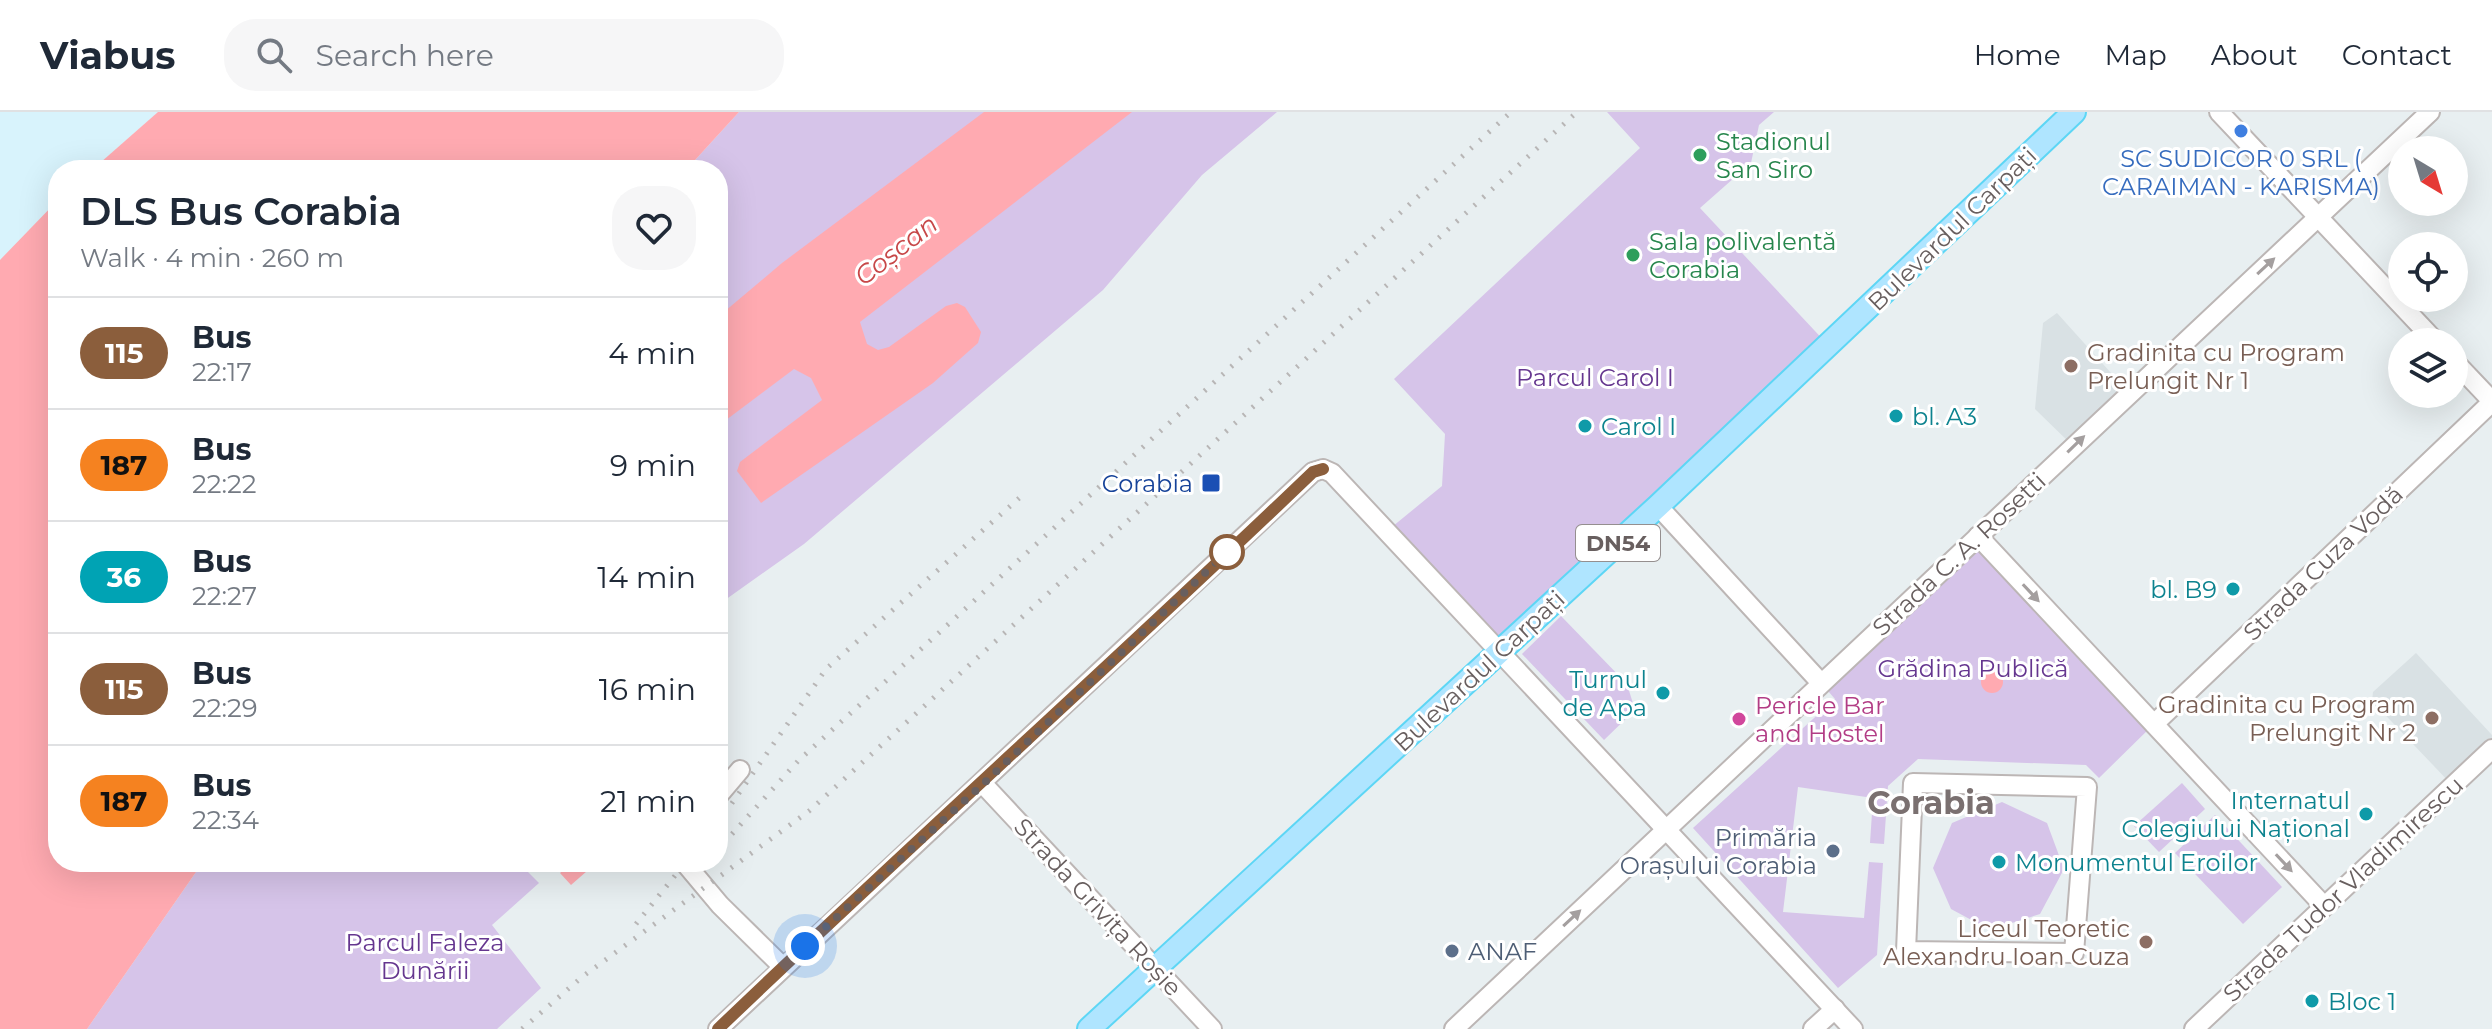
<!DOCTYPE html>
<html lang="en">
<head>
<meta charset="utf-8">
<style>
  body { margin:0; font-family:Montserrat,sans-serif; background:#f6f6f7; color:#1f2937; height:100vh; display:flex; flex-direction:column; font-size:30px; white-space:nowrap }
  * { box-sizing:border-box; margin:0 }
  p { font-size:26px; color:#747a83 }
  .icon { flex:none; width:44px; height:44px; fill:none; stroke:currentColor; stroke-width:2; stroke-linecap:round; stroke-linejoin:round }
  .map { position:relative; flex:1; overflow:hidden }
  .sheet { position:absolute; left:48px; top:48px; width:680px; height:712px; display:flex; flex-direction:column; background:#fff; border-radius:32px; box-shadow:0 8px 32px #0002 }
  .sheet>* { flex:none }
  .badge { padding:0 16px; border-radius:26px; font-size:28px; line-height:52px }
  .needle { width:52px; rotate:142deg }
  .controls { position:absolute; left:2388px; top:24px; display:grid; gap:16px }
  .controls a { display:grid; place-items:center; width:80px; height:80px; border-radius:50%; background:#fff; box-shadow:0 8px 32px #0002; font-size:40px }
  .you { position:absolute; width:40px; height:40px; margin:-20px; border:6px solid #fff; border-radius:50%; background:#1a73e8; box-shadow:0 0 0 12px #1a73e833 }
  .map>.badge { position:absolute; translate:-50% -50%; box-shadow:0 0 0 4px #fff }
  .round { display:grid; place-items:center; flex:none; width:84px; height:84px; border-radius:32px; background:#f6f6f7 }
  .summary { display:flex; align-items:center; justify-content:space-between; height:136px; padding:0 32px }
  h1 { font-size:38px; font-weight:600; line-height:60px }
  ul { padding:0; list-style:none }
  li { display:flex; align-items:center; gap:24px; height:112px; padding:0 32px; border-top:2px solid #e0e1e3 }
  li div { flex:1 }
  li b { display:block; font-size:30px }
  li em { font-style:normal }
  li .badge { min-width:88px; font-weight:700; text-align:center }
  header { display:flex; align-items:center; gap:48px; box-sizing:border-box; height:112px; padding:0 40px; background:#fff; border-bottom:2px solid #e0e1e3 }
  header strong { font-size:38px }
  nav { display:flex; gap:44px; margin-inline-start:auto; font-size:28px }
  .search { width:560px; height:72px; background:#f6f6f7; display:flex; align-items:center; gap:20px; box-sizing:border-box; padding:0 28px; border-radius:32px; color:#747a83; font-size:30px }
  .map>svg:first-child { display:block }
  .education { fill:#d9e1e4 }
  .green { fill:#d6c4e9 }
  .sand { fill:#d8f3fc }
  .water { fill:#ffaab1 }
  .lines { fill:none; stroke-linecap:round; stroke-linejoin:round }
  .minor-casing { stroke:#bcb6b5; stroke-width:22 }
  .major-casing { stroke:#5dd6f5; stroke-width:26 }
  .minor { stroke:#fff; stroke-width:18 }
  .major { stroke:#afe5ff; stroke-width:22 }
  .rail { stroke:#b8b6b6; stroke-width:5; stroke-dasharray:2 10; stroke-linecap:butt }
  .oneway { fill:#a49f9f }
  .line-casing { stroke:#fff; stroke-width:18 }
  .line { stroke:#8b5e3c; stroke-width:12 }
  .walk { stroke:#685f5f; stroke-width:8; stroke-dasharray:0 14.4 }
  .shop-dot { fill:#3f7fe0; stroke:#fff; stroke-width:3 }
  .leisure-dot { fill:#2e9e5b; stroke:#fff; stroke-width:3 }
  .education-dot { fill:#8d6e63; stroke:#fff; stroke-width:3 }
  .culture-dot { fill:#0f9aa8; stroke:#fff; stroke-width:3 }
  .transit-dot { fill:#1a4fb4; stroke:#fff; stroke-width:3 }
  .stop-dot { fill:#fff; stroke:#8b5e3c; stroke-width:4 }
  .hotel-dot { fill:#d1479c; stroke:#fff; stroke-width:3 }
  .service-dot { fill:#5c6f8a; stroke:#fff; stroke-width:3 }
  .labels { text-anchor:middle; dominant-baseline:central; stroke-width:6; stroke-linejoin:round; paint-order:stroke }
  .shield { fill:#fff; stroke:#958f8f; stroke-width:2 }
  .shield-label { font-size:22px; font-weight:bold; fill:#685f5f }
  .leisure-label { font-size:24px; fill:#27864d; stroke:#fff; text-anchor:start }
  .shop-label { font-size:24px; fill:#366cbe; stroke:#fff }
  .street-label { font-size:24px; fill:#685f5f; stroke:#fff }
  .education-label { font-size:24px; fill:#785e54; stroke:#fff; text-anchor:end }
  .park-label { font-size:24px; fill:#65368f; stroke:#fff }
  .culture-label { font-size:24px; fill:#0d838f; stroke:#fff; text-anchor:start }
  .transit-label { font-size:24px; fill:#164399; stroke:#fff; text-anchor:end }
  .hotel-label { font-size:24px; fill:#b23c85; stroke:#fff; text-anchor:start }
  .service-label { font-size:24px; fill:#4e5e75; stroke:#fff; text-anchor:end }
  .water-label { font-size:26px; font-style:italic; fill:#c74748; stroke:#fff }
  .district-label { font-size:32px; font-weight:bold; fill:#7a7070; stroke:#fff }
</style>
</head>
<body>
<header>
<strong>Viabus</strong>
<div class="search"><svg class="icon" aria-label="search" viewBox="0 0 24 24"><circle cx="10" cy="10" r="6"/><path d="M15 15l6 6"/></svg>Search here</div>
<nav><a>Home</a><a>Map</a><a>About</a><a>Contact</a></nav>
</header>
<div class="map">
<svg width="2492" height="917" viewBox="0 0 2492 917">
  <rect width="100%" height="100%" fill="#e8eff1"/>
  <g class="education">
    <polygon points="2057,201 2129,281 2073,334 2035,297 2043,211"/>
    <polygon points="2416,541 2492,623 2492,637 2453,674 2372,589 2373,580"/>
  </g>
  <g class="green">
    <polygon points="739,0 1277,0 1202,63 1103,178 804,432 718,493 718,58 686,58"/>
    <polygon points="1607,0 1774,0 1759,13 1751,51 1700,96 1829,234 1500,540 1387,419 1442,374 1445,322 1394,267 1640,36"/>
    <polygon points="1978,424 2154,612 2099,666 2086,653 1918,647 1888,674 1884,732 1870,731 1873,686 1798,675 1783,800 1864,806 1869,750 1883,751 1877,843 1838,876 1693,716 1835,587 1821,571"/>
    <polygon points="1561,504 1627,572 1635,598 1604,628 1522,542"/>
    <polygon points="2182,671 2205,697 2159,740 2134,714"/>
    <polygon points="2002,690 2047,711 2064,757 2040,802 1990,818 1951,797 1933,756 1952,711"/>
    <polygon points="2215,703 2282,775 2243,812 2175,741"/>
    <polygon points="203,750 269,750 283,758 290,750 518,750 539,771 492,813 541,876 497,917 87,917"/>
  </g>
  <polygon class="sand" points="0,0 158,0 92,58 58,58 58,88 0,148"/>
  <g class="water">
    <polygon points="158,0 739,0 686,58 92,58"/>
    <polygon points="984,0 1132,0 860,210 867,232 878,238 889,235 946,194 957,191 965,195 981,220 978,231 933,271 761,391 737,359 740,350 822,288 811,266 794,257 718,314 718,205 782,151"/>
    <polygon points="58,88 58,750 203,750 87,917 0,917 0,148"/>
    <circle cx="1992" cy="570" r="11"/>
    <polygon points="573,750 595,752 571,773 560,761"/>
  </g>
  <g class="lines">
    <defs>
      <g id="minor">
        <polyline points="2219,0 2436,230"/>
        <polyline points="2454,249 2492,289"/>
        <polyline points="1658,394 1821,571"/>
        <polyline points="1978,424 2324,794"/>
        <polyline points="2154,612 2492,290"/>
        <polygon points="1913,671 2087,675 2074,841 1906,839"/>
        <polyline points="983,672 1212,917"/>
        <polyline points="718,684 740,658"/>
        <polyline points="684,750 720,793 783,855"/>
        <polyline points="718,917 1313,360 1323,357 1332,361 1853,917"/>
        <polyline points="1454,917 2430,0"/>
        <polyline points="1813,917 1835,897"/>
        <polyline points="2194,917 2492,637"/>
      </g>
      <polyline id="major" points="1089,917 1658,394 2074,0"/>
    </defs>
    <use href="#minor" class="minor-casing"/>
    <use href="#major" class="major-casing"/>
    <use href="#minor" class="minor"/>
    <use href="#major" class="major"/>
    <g class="rail">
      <polyline points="718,711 826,557 1025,381"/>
      <polyline points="732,722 798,649 1511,0"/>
      <polyline points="636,812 686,750"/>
      <polyline points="522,917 582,865 809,699 1577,0"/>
    </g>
  </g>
  <defs><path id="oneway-solid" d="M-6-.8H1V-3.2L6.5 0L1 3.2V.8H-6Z" transform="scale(2)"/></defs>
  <g class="oneway">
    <use href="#oneway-solid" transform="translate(2266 154) rotate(-43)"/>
    <use href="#oneway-solid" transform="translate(2076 332) rotate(-44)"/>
    <use href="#oneway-solid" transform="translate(2031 481) rotate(47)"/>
    <use href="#oneway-solid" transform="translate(2284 751) rotate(47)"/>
    <use href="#oneway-solid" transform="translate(1572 806) rotate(-43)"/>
  </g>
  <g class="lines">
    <defs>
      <path id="line" d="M 718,917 C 914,729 1117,548 1313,360 L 1323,357"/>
    </defs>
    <use href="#line" class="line-casing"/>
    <use href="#line" class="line"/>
    <polyline class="walk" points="805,834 983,672 1227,440"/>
  </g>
  <circle class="shop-dot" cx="2241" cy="19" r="8"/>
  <g class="leisure-dot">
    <circle cx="1700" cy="43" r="8"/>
    <circle cx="1633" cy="143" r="8"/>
  </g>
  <g class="education-dot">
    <circle cx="2071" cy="254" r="8"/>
    <circle cx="2432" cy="606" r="8"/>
    <circle cx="2146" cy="830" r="8"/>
  </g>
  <g class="culture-dot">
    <circle cx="1896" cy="304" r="8"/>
    <circle cx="1585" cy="314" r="8"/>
    <circle cx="2233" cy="477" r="8"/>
    <circle cx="1663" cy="581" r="8"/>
    <circle cx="2366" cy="702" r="8"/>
    <circle cx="1999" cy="750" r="8"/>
    <circle cx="2312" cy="889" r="8"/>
  </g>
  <rect class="transit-dot" x="1201" y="361" width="20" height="20" rx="4"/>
  <circle class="stop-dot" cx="1227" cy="440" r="16"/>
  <circle class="hotel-dot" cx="1739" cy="607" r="8"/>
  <g class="service-dot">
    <circle cx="1833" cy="739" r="8"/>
    <circle cx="1452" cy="839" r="8"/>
  </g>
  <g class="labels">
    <rect class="shield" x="1576" y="413" width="84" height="36" rx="6"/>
    <g class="shield-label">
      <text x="1618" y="431">DN54</text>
    </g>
    <g class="leisure-label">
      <text x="1716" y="29">Stadionul<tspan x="1716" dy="28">San Siro</tspan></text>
      <text x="1649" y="129">Sala polivalentă<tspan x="1649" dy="28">Corabia</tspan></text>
    </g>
    <g class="shop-label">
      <text x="2241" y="46">SC SUDICOR 0 SRL (<tspan x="2241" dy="28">CARAIMAN - KARISMA)</tspan></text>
    </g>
    <g class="street-label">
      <text transform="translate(1952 117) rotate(-44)">Bulevardul Carpați</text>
      <text transform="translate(1959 442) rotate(-43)">Strada C. A. Rosetti</text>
      <text transform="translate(2323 451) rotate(-44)">Strada Cuza Vodă</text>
      <text transform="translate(1479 559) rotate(-43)">Bulevardul Carpați</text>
      <text transform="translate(2343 777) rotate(-43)">Strada Tudor Vladimirescu</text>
      <text transform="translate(1098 795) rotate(47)">Strada Grivița Roșie</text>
    </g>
    <g class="education-label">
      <text x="2087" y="240" text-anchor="start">Gradinita cu Program<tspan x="2087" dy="28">Prelungit Nr 1</tspan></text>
      <text x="2416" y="592">Gradinita cu Program<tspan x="2416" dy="28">Prelungit Nr 2</tspan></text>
      <text x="2130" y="816">Liceul Teoretic<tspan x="2130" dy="28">Alexandru Ioan Cuza</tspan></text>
    </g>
    <g class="park-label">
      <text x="1595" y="265">Parcul Carol I</text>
      <text x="1973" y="556">Grădina Publică</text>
      <text x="425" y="830">Parcul Faleza<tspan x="425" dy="28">Dunării</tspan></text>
    </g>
    <g class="culture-label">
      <text x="1912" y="304">bl. A3</text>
      <text x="1601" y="314">Carol I</text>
      <text x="2217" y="477" text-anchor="end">bl. B9</text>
      <text x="1647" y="567" text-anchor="end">Turnul<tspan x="1647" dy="28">de Apa</tspan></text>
      <text x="2350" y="688" text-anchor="end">Internatul<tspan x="2350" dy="28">Colegiului Național</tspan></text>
      <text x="2015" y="750">Monumentul Eroilor</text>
      <text x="2328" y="889">Bloc 1</text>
    </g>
    <g class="transit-label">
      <text x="1193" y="371">Corabia</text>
    </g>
    <g class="hotel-label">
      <text x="1755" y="593">Pericle Bar<tspan x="1755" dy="28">and Hostel</tspan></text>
    </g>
    <g class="service-label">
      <text x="1817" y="725">Primăria<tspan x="1817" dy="28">Orașului Corabia</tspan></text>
      <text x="1468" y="839" text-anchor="start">ANAF</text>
    </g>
    <g class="water-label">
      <text transform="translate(896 138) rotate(-38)">Coșcan</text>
    </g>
    <g class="district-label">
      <text x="1931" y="690">Corabia</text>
    </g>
  </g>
</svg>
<div class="controls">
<a><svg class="needle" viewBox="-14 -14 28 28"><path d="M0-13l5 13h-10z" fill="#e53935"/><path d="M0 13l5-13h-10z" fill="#747a83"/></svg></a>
<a><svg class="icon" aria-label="locate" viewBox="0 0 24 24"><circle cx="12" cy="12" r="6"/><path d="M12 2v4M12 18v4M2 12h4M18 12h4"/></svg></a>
<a><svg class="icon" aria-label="layers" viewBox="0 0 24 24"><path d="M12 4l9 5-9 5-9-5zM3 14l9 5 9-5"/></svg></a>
</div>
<div class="you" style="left:805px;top:834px"></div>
<section class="sheet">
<div class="summary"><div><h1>DLS Bus Corabia</h1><p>Walk · 4 min · 260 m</p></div><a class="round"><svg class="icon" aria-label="heart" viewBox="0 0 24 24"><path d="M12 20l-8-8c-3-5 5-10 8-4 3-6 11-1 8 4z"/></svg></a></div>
<ul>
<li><span class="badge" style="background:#8b5e3c;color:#fff">115</span><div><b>Bus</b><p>22:17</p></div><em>4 min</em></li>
<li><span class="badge" style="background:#f58220;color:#111">187</span><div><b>Bus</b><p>22:22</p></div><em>9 min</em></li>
<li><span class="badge" style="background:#00a3b4;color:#fff">36</span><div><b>Bus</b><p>22:27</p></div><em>14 min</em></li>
<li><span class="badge" style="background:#8b5e3c;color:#fff">115</span><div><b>Bus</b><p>22:29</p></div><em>16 min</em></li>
<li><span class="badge" style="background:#f58220;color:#111">187</span><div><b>Bus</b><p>22:34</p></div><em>21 min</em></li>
</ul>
</section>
</div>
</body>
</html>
